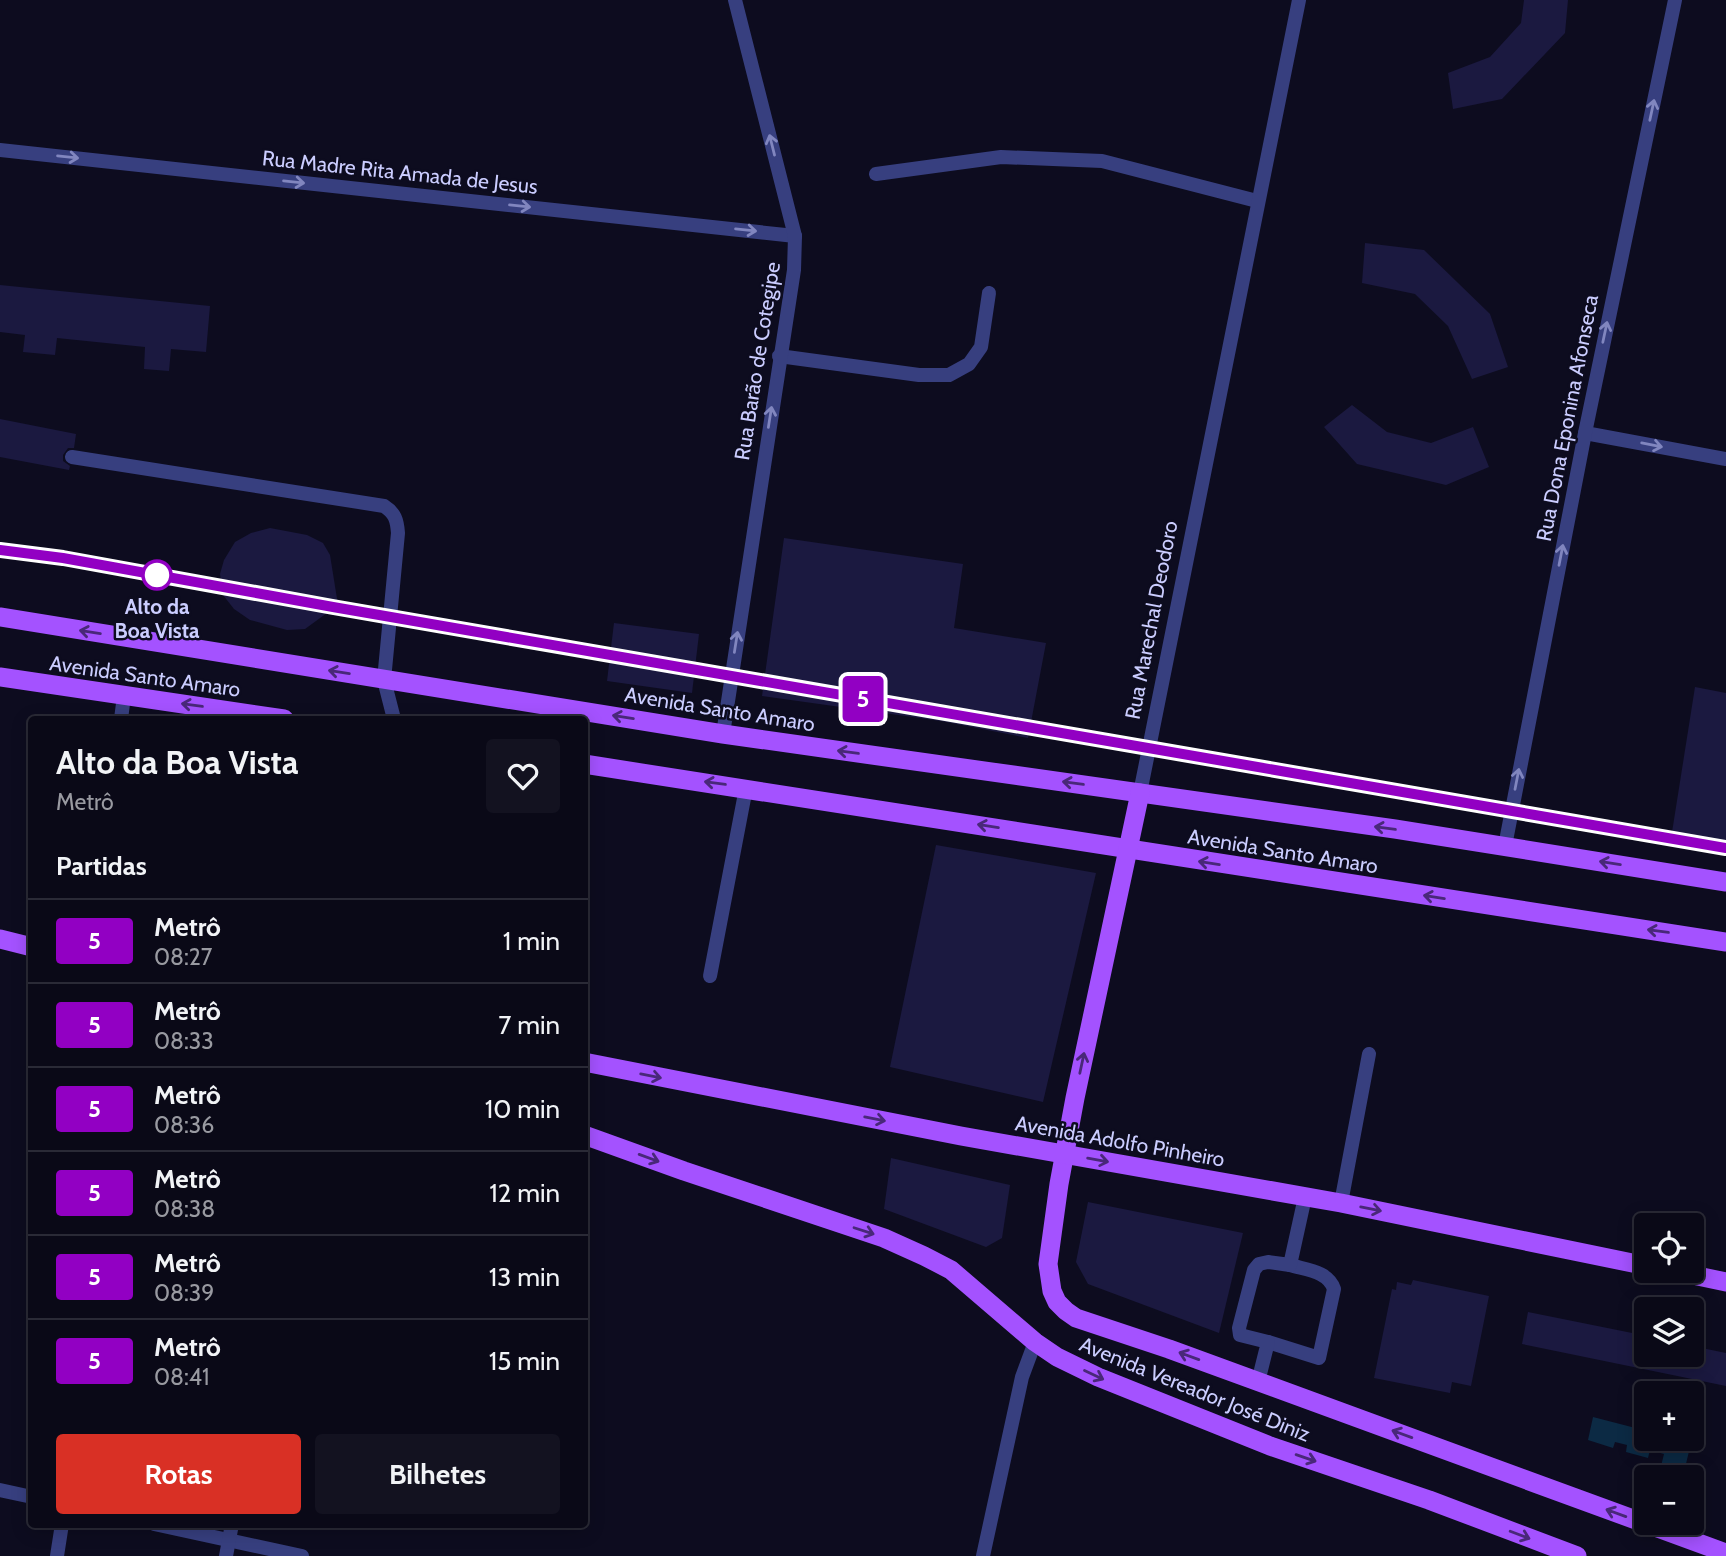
<!DOCTYPE html>
<html lang="pt">
<head>
<meta charset="utf-8">
<style>
  body { margin:0; font-family:Cabin,sans-serif; background:#131220; color:#f1f3f6; height:100vh; display:flex; flex-direction:column; font-size:26px; white-space:nowrap }
  * { box-sizing:border-box; margin:0 }
  p { font-size:23px; color:#999aa1 }
  .icon { flex:none; width:38px; height:38px; fill:none; stroke:currentColor; stroke-width:2; stroke-linecap:round; stroke-linejoin:round }
  .map { position:relative; flex:1; overflow:hidden }
  .side { position:absolute; left:28px; top:716px; width:560px; height:812px; display:flex; flex-direction:column; background:#0a0917; border-radius:7px; box-shadow:0 4px 18px #0003,0 0 0 2px #2a2a36 }
  .side>* { flex:none }
  .badge { padding:0 14px; border-radius:5px; font-size:24px; line-height:46px }
  .fabs { position:absolute; left:1634px; top:1213px; display:grid; gap:14px }
  .fabs a { display:grid; place-items:center; width:70px; height:70px; border-radius:7px; background:#0a0917; box-shadow:0 4px 18px #0003,0 0 0 2px #2a2a36; font-size:35px }
  .map>.badge { position:absolute; translate:-50% -50%; box-shadow:0 0 0 4px #fff }
  h2 { padding:0 28px; font-size:26px; line-height:63px }
  .round { display:grid; place-items:center; flex:none; width:74px; height:74px; border-radius:7px; background:#131220 }
  .overview { display:flex; align-items:center; justify-content:space-between; height:119px; padding:0 28px }
  h1 { font-size:33px; font-weight:800; line-height:52px }
  .button { display:flex; gap:14px; margin-top:auto; padding:14px 28px }
  .button a { flex:1; height:80px; border-radius:7px; background:#d93025; color:#fff; font-size:28px; font-weight:800; line-height:80px; text-align:center }
  .button a+a { background:#131220; color:#f1f3f6 }
  ul { padding:0; list-style:none }
  li { display:flex; align-items:center; gap:21px; height:84px; padding:0 28px; border-top:2px solid #2a2a36 }
  li div { flex:1 }
  li b { display:block; font-size:26px }
  li em { font-style:normal }
  li .badge { min-width:77px; font-weight:700; text-align:center }
  .map>svg:first-child { display:block }
  .water { fill:#0c2a44 }
  .building { fill:#1b1940 }
  .lines { fill:none; stroke-linecap:round; stroke-linejoin:round }
  .path { stroke:#2db195; stroke-width:4.5; stroke-dasharray:3.5 5; stroke-linecap:butt }
  .service { stroke:#373f7f; stroke-width:14 }
  .minor { stroke:#373f7f; stroke-width:14 }
  .tertiary { stroke:#373f7f; stroke-width:14 }
  .primary { stroke:#a452ff; stroke-width:19 }
  .oneway { stroke:#8186bf }
  .oneway2 { stroke:#492879 }
  .line-casing { stroke:#fff; stroke-width:16 }
  .line { stroke:#9200c3; stroke-width:10 }
  .stop-dot { fill:#fff; stroke:#9200c3; stroke-width:3.5 }
  .labels { text-anchor:middle; dominant-baseline:central; stroke-width:5; stroke-linejoin:round; paint-order:stroke }
  .street-label { font-size:21px; fill:#cbcdff; stroke:#0d0c1f }
  .stop-label { font-size:21px; font-weight:bold; fill:#cbcdff; stroke:#0d0c1f }
</style>
</head>
<body>
<div class="map">
<svg width="1726" height="1556" viewBox="0 0 1726 1556">
  <rect width="100%" height="100%" fill="#0d0c1f"/>
  <polygon class="water" points="1593,1417 1647,1431 1647,1438 1674,1439 1691,1443 1684,1472 1661,1466 1664,1454 1650,1450 1648,1458 1626,1452 1627,1445 1615,1442 1613,1448 1588,1440"/>
  <g class="building">
    <polygon points="1524,0 1568,0 1565,33 1502,99 1453,109 1448,73 1490,57 1521,23"/>
    <polygon points="1365,243 1424,250 1490,314 1508,367 1472,379 1448,326 1415,294 1362,283"/>
    <polygon points="0,285 210,306 206,352 171,349 169,371 144,369 145,347 57,338 55,355 23,352 25,335 0,332"/>
    <polygon points="1352,405 1387,432 1431,443 1473,427 1489,467 1446,485 1357,464 1324,427"/>
    <polygon points="0,419 76,434 74,448 68,448 63,455 63,461 70,466 69,470 0,457"/>
    <polygon points="270,528 307,535 323,543 330,555 338,605 305,629 287,630 250,620 234,609 223,595 220,574 224,560 235,542 251,533"/>
    <polygon points="784,538 963,564 954,628 1046,643 1028,738 941,721 762,696"/>
    <polygon points="614,623 699,634 692,693 607,681"/>
    <polygon points="1695,687 1726,693 1726,853 1670,845"/>
    <polygon points="936,845 1096,873 1043,1102 890,1067"/>
    <polygon points="891,1158 1010,1185 1002,1238 986,1247 884,1209"/>
    <polygon points="1088,1202 1243,1233 1219,1333 1088,1284 1076,1262"/>
    <polygon points="1413,1280 1489,1296 1471,1386 1452,1382 1450,1393 1374,1378 1392,1289 1396,1290 1397,1282 1411,1285"/>
    <polygon points="1528,1312 1647,1336 1647,1354 1692,1354 1692,1346 1726,1353 1726,1386 1522,1344"/>
  </g>
  <g class="lines">
    <polyline class="path" points="338,605 373,610"/>
    <g class="service">
      <polyline points="779,356 919,375 949,375 969,364 981,347 989,293"/>
      <path d="M 72,457 L 384,506 C 395,513 397,520 398,533 L 384,680"/>
      <polyline points="121,719 124,696"/>
      <polyline points="710,976 746,788"/>
      <polyline points="1341,1203 1369,1054"/>
      <path d="M 1268,1342 L 1319,1358 L 1334,1289 C 1328,1271 1306,1270 1290,1265"/>
      <polyline points="1258,1382 1268,1342 1240,1335 1239,1328 1254,1270 1259,1264 1268,1262 1290,1265 1305,1197"/>
    </g>
    <g class="minor">
      <polyline points="0,150 795,236"/>
      <polyline points="876,174 1001,157 1102,161 1257,201"/>
      <polyline points="1585,433 1726,459"/>
      <polyline points="384,680 394,719"/>
      <polyline points="723,734 794,270 795,236 735,0"/>
      <polyline points="1140,793 1299,0"/>
      <polyline points="1505,846 1585,433 1675,0"/>
      <polyline points="0,1490 32,1497"/>
      <polyline points="154,1524 302,1556"/>
      <polyline points="57,1556 62,1524"/>
      <polyline points="226,1556 232,1524"/>
    </g>
    <polyline class="tertiary" points="983,1556 1022,1377 1035,1342"/>
    <g class="primary">
      <polyline points="0,617 723,734 1395,829 1726,882"/>
      <polyline points="0,677 284,719"/>
      <polyline points="584,764 1726,942"/>
      <polyline points="1140,793 1075,1098 1059,1184 1048,1264 1052,1291 1057,1302 1066,1311 1076,1318 1169,1349 1726,1553"/>
      <polyline points="0,939 32,947"/>
      <polyline points="584,1062 961,1136 1341,1203 1647,1266"/>
      <polyline points="584,1135 684,1171 884,1238 924,1256 951,1270 1035,1342 1057,1357 1098,1377 1270,1446 1429,1500 1577,1556"/>
      <polyline points="1669,1270 1726,1282"/>
    </g>
  </g>
  <defs><path id="oneway-shaft" d="M-6 0H5M1.5-3L5.5 0L1.5 3" fill="none" stroke-width="1.6" stroke-linecap="round" stroke-linejoin="round" transform="scale(1.75)"/></defs>
  <g class="oneway">
    <use href="#oneway-shaft" transform="translate(1652 110) rotate(-78)"/>
    <use href="#oneway-shaft" transform="translate(772 145) rotate(-104)"/>
    <use href="#oneway-shaft" transform="translate(68 157) rotate(6)"/>
    <use href="#oneway-shaft" transform="translate(294 182) rotate(6)"/>
    <use href="#oneway-shaft" transform="translate(520 206) rotate(6)"/>
    <use href="#oneway-shaft" transform="translate(746 230) rotate(6)"/>
    <use href="#oneway-shaft" transform="translate(1605 332) rotate(-78)"/>
    <use href="#oneway-shaft" transform="translate(770 417) rotate(-81)"/>
    <use href="#oneway-shaft" transform="translate(1652 445) rotate(11)"/>
    <use href="#oneway-shaft" transform="translate(1561 555) rotate(-79)"/>
    <use href="#oneway-shaft" transform="translate(736 642) rotate(-81)"/>
    <use href="#oneway-shaft" transform="translate(1517 779) rotate(-79)"/>
  </g>
  <g class="oneway2">
    <use href="#oneway-shaft" transform="translate(90 632) rotate(-171)"/>
    <use href="#oneway-shaft" transform="translate(339 672) rotate(-171)"/>
    <use href="#oneway-shaft" transform="translate(192 705) rotate(-172)"/>
    <use href="#oneway-shaft" transform="translate(623 717) rotate(-171)"/>
    <use href="#oneway-shaft" transform="translate(848 752) rotate(-172)"/>
    <use href="#oneway-shaft" transform="translate(715 783) rotate(-172)"/>
    <use href="#oneway-shaft" transform="translate(1073 783) rotate(-172)"/>
    <use href="#oneway-shaft" transform="translate(988 826) rotate(-171)"/>
    <use href="#oneway-shaft" transform="translate(1385 828) rotate(-172)"/>
    <use href="#oneway-shaft" transform="translate(1209 863) rotate(-171)"/>
    <use href="#oneway-shaft" transform="translate(1610 863) rotate(-171)"/>
    <use href="#oneway-shaft" transform="translate(1434 897) rotate(-171)"/>
    <use href="#oneway-shaft" transform="translate(1658 931) rotate(-172)"/>
    <use href="#oneway-shaft" transform="translate(1082 1063) rotate(-78)"/>
    <use href="#oneway-shaft" transform="translate(651 1076) rotate(11)"/>
    <use href="#oneway-shaft" transform="translate(875 1119) rotate(11)"/>
    <use href="#oneway-shaft" transform="translate(649 1158) rotate(20)"/>
    <use href="#oneway-shaft" transform="translate(1098 1160) rotate(10)"/>
    <use href="#oneway-shaft" transform="translate(1371 1209) rotate(11)"/>
    <use href="#oneway-shaft" transform="translate(864 1231) rotate(18)"/>
    <use href="#oneway-shaft" transform="translate(1189 1356) rotate(-160)"/>
    <use href="#oneway-shaft" transform="translate(1094 1375) rotate(25)"/>
    <use href="#oneway-shaft" transform="translate(1402 1434) rotate(-160)"/>
    <use href="#oneway-shaft" transform="translate(1306 1458) rotate(19)"/>
    <use href="#oneway-shaft" transform="translate(1616 1513) rotate(-160)"/>
    <use href="#oneway-shaft" transform="translate(1520 1535) rotate(21)"/>
  </g>
  <g class="lines">
    <defs>
      <polyline id="line" points="0,550 63,558 333,607 1726,848"/>
    </defs>
    <use href="#line" class="line-casing"/>
    <use href="#line" class="line"/>
  </g>
  <circle class="stop-dot" cx="157" cy="575" r="14"/>
  <g class="labels">
    <g class="street-label">
      <text transform="translate(400 172) rotate(6)">Rua Madre Rita Amada de Jesus</text>
      <text transform="translate(757 361) rotate(-81)">Rua Barão de Cotegipe</text>
      <text transform="translate(1567 418) rotate(-79)">Rua Dona Eponina Afonseca</text>
      <text transform="translate(1151 620) rotate(-79)">Rua Marechal Deodoro</text>
      <text transform="translate(145 676) rotate(8)">Avenida Santo Amaro</text>
      <text transform="translate(720 709) rotate(9)">Avenida Santo Amaro</text>
      <text transform="translate(1283 851) rotate(9)">Avenida Santo Amaro</text>
      <text transform="translate(1120 1141) rotate(10)">Avenida Adolfo Pinheiro</text>
      <text transform="translate(1195 1389) rotate(22)">Avenida Vereador José Diniz</text>
    </g>
    <g class="stop-label">
      <text x="157" y="606">Alto da<tspan x="157" dy="24">Boa Vista</tspan></text>
    </g>
  </g>
</svg>
<div class="fabs">
<a><svg class="icon" aria-label="locate" viewBox="0 0 24 24"><circle cx="12" cy="12" r="6"/><path d="M12 2v4M12 18v4M2 12h4M18 12h4"/></svg></a>
<a><svg class="icon" aria-label="layers" viewBox="0 0 24 24"><path d="M12 4l9 5-9 5-9-5zM3 14l9 5 9-5"/></svg></a>
<a>+</a>
<a>−</a>
</div>
<b class="badge" style="left:863px;top:699px;background:#9200c3;color:#fff">5</b>
<section class="side">
<div class="overview"><div><h1>Alto da Boa Vista</h1><p>Metrô</p></div><a class="round"><svg class="icon" aria-label="heart" viewBox="0 0 24 24"><path d="M12 20l-8-8c-3-5 5-10 8-4 3-6 11-1 8 4z"/></svg></a></div>
<h2>Partidas</h2>
<ul>
<li><span class="badge" style="background:#9200c3;color:#fff">5</span><div><b>Metrô</b><p>08:27</p></div><em>1 min</em></li>
<li><span class="badge" style="background:#9200c3;color:#fff">5</span><div><b>Metrô</b><p>08:33</p></div><em>7 min</em></li>
<li><span class="badge" style="background:#9200c3;color:#fff">5</span><div><b>Metrô</b><p>08:36</p></div><em>10 min</em></li>
<li><span class="badge" style="background:#9200c3;color:#fff">5</span><div><b>Metrô</b><p>08:38</p></div><em>12 min</em></li>
<li><span class="badge" style="background:#9200c3;color:#fff">5</span><div><b>Metrô</b><p>08:39</p></div><em>13 min</em></li>
<li><span class="badge" style="background:#9200c3;color:#fff">5</span><div><b>Metrô</b><p>08:41</p></div><em>15 min</em></li>
</ul>
<div class="button"><a>Rotas</a><a>Bilhetes</a></div>
</section>
</div>
</body>
</html>
